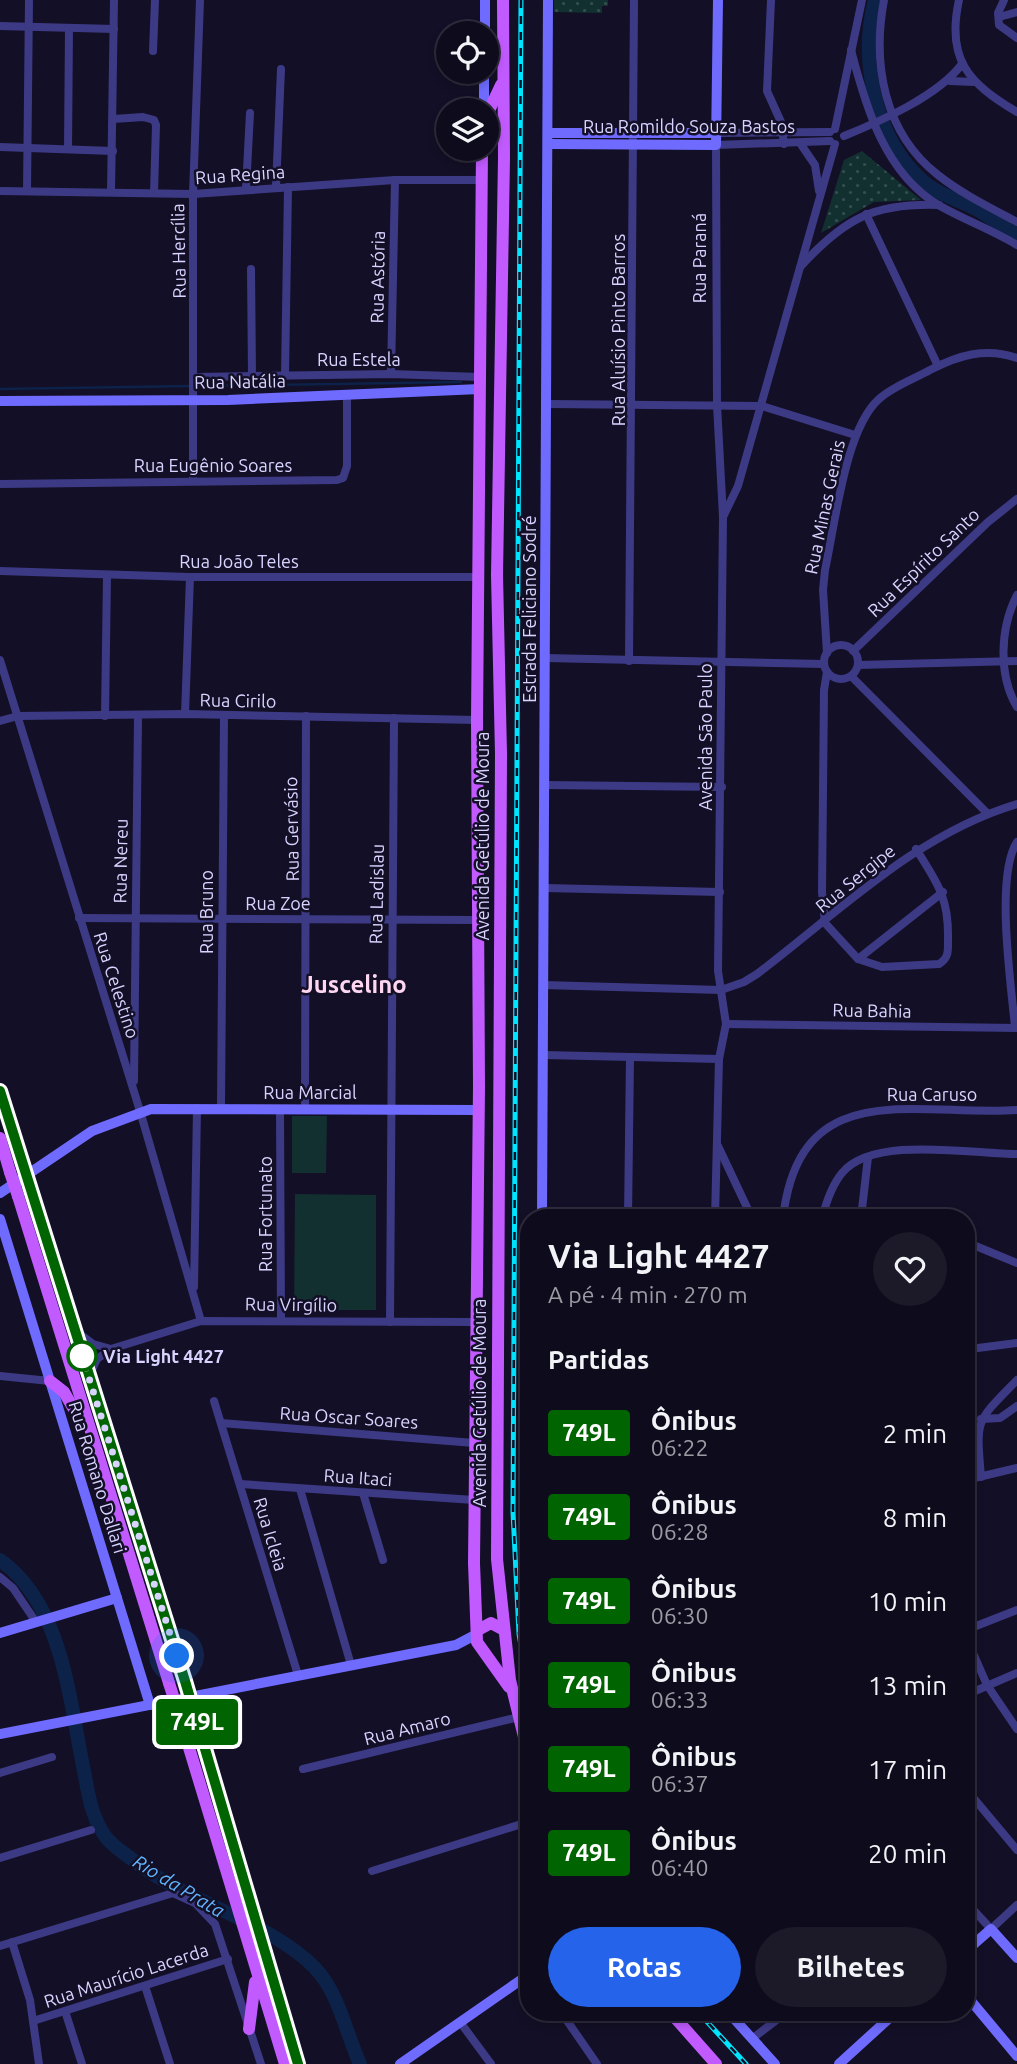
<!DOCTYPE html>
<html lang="pt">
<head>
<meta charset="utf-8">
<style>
  body { margin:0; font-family:Ubuntu,sans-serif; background:#1c1929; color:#f1f3f6; height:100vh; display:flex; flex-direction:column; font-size:26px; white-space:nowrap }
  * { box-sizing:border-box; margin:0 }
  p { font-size:23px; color:#9b9ba3 }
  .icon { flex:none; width:38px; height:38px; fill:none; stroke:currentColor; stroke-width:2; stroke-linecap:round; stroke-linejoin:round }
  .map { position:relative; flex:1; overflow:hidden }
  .drawer { position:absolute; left:520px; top:1209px; width:455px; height:812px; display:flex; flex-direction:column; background:#0e0b1c; border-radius:28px; box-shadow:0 4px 10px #0003,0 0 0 2px #2e2b3b }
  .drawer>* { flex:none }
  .badge { padding:0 14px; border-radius:5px; font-size:24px; line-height:46px }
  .buttons { position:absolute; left:436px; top:21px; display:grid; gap:14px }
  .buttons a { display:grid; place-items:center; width:63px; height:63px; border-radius:50%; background:#0e0b1c; box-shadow:0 4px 10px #0003,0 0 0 2px #2e2b3b; font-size:35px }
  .you { position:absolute; width:35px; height:35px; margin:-18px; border:5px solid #fff; border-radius:50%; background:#1a73e8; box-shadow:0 0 0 10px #1a73e833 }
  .map>.badge { position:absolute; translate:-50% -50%; box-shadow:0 0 0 4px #fff }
  h2 { padding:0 28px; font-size:26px; line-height:63px }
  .round { display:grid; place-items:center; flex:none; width:74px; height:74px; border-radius:37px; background:#1c1929 }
  .summary { display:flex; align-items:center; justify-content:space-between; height:119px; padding:0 28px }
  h1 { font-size:33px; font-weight:700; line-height:52px }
  .button { display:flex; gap:14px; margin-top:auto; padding:14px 28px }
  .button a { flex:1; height:80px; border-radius:42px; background:#2563eb; color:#fff; font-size:28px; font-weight:700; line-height:80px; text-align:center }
  .button a+a { background:#1c1929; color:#f1f3f6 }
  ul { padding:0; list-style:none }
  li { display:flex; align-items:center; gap:21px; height:84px; padding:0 28px }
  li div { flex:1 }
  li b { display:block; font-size:26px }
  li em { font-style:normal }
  li .badge { min-width:77px; font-weight:700; text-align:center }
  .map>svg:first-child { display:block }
  .park { fill:url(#park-dots) }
  .garden { fill:#12302f }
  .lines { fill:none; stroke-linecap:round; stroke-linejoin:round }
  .stream { stroke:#0c2248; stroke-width:2.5 }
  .river { stroke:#0c2248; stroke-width:14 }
  .street { stroke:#3d3a85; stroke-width:8 }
  .secondary { stroke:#6f6bff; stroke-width:10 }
  .primary { stroke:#c25bff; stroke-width:12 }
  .rail-casing { stroke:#00e5ff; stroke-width:5 }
  .rail { stroke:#130f26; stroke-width:2.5; stroke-dasharray:8; stroke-linecap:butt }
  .primary-bridge { stroke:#c25bff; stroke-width:12 }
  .line-casing { stroke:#fff; stroke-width:16 }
  .line { stroke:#006400; stroke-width:10 }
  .walk { stroke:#d9d4ff; stroke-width:7; stroke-dasharray:0 12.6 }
  .stop-dot { fill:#fff; stroke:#006400; stroke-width:3.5 }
  .labels { text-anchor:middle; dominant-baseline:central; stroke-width:5; stroke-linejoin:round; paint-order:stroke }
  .street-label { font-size:18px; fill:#d9d4ff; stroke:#130f26 }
  .stop-label { font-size:18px; font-weight:bold; fill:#d9d4ff; stroke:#130f26; text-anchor:start }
  .water-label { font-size:19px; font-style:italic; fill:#62b6ff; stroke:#130f26 }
  .district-label { font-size:24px; font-weight:bold; fill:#ffd6f0; stroke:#130f26 }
</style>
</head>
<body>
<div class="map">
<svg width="1017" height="2064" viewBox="0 0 1017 2064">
  <defs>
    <pattern id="park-dots" width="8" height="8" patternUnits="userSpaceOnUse" patternTransform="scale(1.75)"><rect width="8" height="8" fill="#12302f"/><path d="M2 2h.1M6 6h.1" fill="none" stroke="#344d4e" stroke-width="1.8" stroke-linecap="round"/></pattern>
  </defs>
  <rect width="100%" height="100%" fill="#130f26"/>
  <g class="park">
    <polygon points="554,0 608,0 608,6 602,6 602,13 554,12"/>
    <polygon points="862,151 921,200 874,202 821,233 844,160"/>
  </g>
  <g class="garden">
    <polygon points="292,1116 327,1116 326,1173 292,1173"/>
    <polygon points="295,1194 376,1195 376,1310 294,1310"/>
  </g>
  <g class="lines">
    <polyline class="stream" points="0,389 461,382"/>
    <g class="river">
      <path d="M 875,0 C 859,60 875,140 924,182 C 938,195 960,200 976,209 C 990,217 1003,227 1017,235"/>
      <path d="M 0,1560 C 62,1604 69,1697 83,1766 C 88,1791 90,1814 105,1836 C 112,1846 124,1853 133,1860 C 186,1902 272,1923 315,1968 C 339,1993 346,2033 360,2064"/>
    </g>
    <g class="street">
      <polyline points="771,0 767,91 781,122 784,144"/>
      <path d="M 884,0 C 872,64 884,133 938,175 C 962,194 991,208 1017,222"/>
      <path d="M 959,0 C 946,59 968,83 1017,112"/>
      <polyline points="1004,0 998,13 999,25 1017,38"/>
      <polyline points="999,17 1017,12"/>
      <polyline points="0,26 114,29"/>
      <path d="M 851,50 C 866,108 885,174 940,206 C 965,220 992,230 1017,245"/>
      <polyline points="153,51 155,0"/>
      <polyline points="950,81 974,82"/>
      <polyline points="113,119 143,117 154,120 156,125 154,193"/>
      <polyline points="835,129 862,0"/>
      <polyline points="717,133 830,132"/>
      <path d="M 844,136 C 881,121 938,96 962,64"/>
      <polyline points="800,143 815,165 819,191"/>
      <polyline points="0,147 113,151"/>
      <polyline points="68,149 69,28"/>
      <polyline points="276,187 281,69"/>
      <polyline points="246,189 250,113"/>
      <polyline points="0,191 193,194 395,180 482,180"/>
      <polyline points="27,191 29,0"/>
      <polyline points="111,192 114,0"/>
      <polyline points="866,214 938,366"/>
      <path d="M 801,266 C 845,218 874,203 939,205"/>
      <polyline points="251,269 252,376"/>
      <polyline points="391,374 395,180"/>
      <polyline points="285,376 288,187"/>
      <polyline points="195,377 391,374 480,377"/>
      <polyline points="548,404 762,406 855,435"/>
      <polyline points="193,481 193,194 200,0"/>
      <polyline points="0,484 337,480 343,478 347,466 347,396"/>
      <polyline points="723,517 717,405 716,145 830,141"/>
      <polyline points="0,571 190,577 478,577"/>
      <path d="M 1017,595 C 1000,628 998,675 1017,707"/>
      <circle cx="841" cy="662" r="17"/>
      <polyline points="853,651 988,522 1017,499"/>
      <path d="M 827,653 L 823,590 L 825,570 C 835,525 845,429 879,399 C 893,386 914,379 930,370 C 959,355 986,347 1017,358"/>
      <polyline points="545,658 824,664"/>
      <polyline points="0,660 140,1111 201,1321"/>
      <polyline points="629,661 634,0"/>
      <polyline points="858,665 1017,661"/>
      <path d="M 827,672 L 824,690 L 822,892 L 825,923 L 858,959 L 882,967 L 939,964 C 949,958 948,951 948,940 C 949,898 938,884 916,849"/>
      <polyline points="851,676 987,813"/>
      <polyline points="185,714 190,577"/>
      <polyline points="105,716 107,575"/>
      <polyline points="0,721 18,716 185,714 477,720"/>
      <polyline points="545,785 722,787"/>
      <polyline points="545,888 720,892"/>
      <polyline points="79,918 477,920"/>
      <polyline points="858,959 943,892"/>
      <path d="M 543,985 L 721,990 L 744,982 L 757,974 C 839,912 916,834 1017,804"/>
      <polyline points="726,1024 1017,1028"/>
      <path d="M 1015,1027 C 1011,984 995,876 1017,842"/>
      <polyline points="544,1055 719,1059"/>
      <polyline points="134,1081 138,716"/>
      <polyline points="221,1109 224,715"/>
      <polyline points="280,1109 281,1320"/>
      <polyline points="305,1109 306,716"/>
      <polyline points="718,1146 752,1218"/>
      <polyline points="628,1218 630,1057"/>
      <polyline points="715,1218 719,1059 726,1024 718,971 723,517 738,486 835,144"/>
      <path d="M 783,1218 C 800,1073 916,1117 1017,1110"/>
      <path d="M 822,1218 C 826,1203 832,1185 842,1173 C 873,1135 972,1154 1017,1154"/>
      <polyline points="861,1218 868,1157"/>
      <polyline points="966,1242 1017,1263"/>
      <polyline points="194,1287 197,1108"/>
      <polyline points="390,1322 394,718"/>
      <polyline points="77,1332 93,1344 111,1349"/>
      <polyline points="970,1349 1017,1343"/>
      <polyline points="90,1374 97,1359 111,1349 201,1321 476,1322"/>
      <polyline points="0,1376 50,1381"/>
      <polyline points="214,1401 298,1675"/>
      <polyline points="981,1419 1000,1418 1017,1406"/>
      <polyline points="221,1423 474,1443"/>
      <path d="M 981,1477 C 976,1418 975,1423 1017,1380"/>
      <polyline points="966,1480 1017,1468"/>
      <polyline points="240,1484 474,1500"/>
      <polyline points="300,1489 351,1665"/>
      <polyline points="363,1493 383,1560"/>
      <polyline points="0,1577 13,1588 36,1622"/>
      <polyline points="966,1630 1017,1610"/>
      <polyline points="966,1637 987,1685 1017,1729"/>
      <polyline points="966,1695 1017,1673"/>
      <polyline points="303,1769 519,1717"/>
      <polyline points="0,1773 52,1757"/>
      <polyline points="966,1789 1017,1850"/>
      <polyline points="0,1858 91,1830"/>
      <polyline points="372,1871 528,1822"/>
      <polyline points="966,1902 991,1929 1017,1905"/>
      <polyline points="12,1942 30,2000 39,2064"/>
      <polyline points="0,1946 173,1893 195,1903 215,1924 261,2064"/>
      <polyline points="145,1986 170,2064"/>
      <polyline points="65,2011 82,2064"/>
      <polyline points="561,2012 597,2064"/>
      <polyline points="33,2021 228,1959"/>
      <polyline points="460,2022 491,2064"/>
      <polyline points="753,2038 787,2012"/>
    </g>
    <g class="secondary">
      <polyline points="485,33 485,0"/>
      <polyline points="484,110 484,72"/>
      <polyline points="548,133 717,133"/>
      <polyline points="548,144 716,145 718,0"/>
      <polyline points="0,401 228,400 480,389"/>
      <polyline points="0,1193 92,1131 151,1109 479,1110"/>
      <polyline points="542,1218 548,0"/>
      <polyline points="0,1219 150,1705"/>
      <polyline points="0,1633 117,1598"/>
      <polyline points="0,1734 456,1645 477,1634"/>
      <polyline points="966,1951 991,1929 1017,1958"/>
      <polyline points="966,1995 1017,2056"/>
      <polyline points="728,2012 775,2064"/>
      <polyline points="400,2064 528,1975"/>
      <polyline points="839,2064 896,2012"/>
    </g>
    <g class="primary">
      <polyline points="503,0 504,158 497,575 501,754 497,1559 510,1680 528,1753"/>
      <polyline points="486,117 501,85"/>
      <polyline points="482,149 477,720 479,1087 474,1563 477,1642 509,1687"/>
      <polyline points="0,1091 23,1163"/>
      <polyline points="0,1138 10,1172"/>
      <polyline points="31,1189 185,1681"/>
      <polyline points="18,1196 169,1683"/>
      <polyline points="50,1381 64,1392 83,1425"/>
      <polyline points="478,1630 491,1623 504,1630"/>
      <polyline points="195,1714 298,2064"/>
      <polyline points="180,1718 285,2064"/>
      <polyline points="670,2012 716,2064"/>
      <polyline points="249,2029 255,1982"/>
    </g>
    <defs>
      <g id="rail">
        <polyline points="521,0 513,1512 519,1634 528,1686"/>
        <polyline points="698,2012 746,2064"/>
      </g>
    </defs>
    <use href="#rail" class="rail-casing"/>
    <use href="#rail" class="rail"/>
    <g class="primary-bridge">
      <polyline points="23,1163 31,1189"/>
      <polyline points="10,1172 18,1196"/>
      <polyline points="185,1681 195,1714"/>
      <polyline points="169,1683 180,1718"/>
    </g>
  </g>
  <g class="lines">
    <defs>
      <polyline id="line" points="0,1091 185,1681 298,2064"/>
    </defs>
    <use href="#line" class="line-casing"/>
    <use href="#line" class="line"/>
    <polyline class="walk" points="82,1356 177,1656"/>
  </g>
  <circle class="stop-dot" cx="82" cy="1356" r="14"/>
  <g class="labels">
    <g class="street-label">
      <text x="689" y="126">Rua Romildo Souza Bastos</text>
      <text transform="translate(240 174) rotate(-4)">Rua Regina</text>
      <text transform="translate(178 251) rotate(-91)">Rua Hercília</text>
      <text transform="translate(699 258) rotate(-90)">Rua Paraná</text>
      <text transform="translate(377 277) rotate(-89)">Rua Astória</text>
      <text transform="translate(618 330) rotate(-90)">Rua Aluísio Pinto Barros</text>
      <text x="359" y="359">Rua Estela</text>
      <text transform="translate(240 381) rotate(-1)">Rua Natália</text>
      <text x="213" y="465">Rua Eugênio Soares</text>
      <text transform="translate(824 507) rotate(-78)">Rua Minas Gerais</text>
      <text x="239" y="561">Rua João Teles</text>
      <text transform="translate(923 562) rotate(-44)">Rua Espírito Santo</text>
      <text transform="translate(529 609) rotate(-90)">Estrada Feliciano Sodré</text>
      <text transform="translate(238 700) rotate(1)">Rua Cirilo</text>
      <text transform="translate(705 737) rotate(-90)">Avenida São Paulo</text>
      <text transform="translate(291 829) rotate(-91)">Rua Gervásio</text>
      <text transform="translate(482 836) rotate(-90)">Avenida Getúlio de Moura</text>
      <text transform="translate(120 861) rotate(-89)">Rua Nereu</text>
      <text transform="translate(855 878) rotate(-39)">Rua Sergipe</text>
      <text transform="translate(376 894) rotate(-89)">Rua Ladislau</text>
      <text x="278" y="903">Rua Zoe</text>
      <text transform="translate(206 912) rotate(-90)">Rua Bruno</text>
      <text transform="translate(117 985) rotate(72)">Rua Celestino</text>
      <text transform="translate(872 1010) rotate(1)">Rua Bahia</text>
      <text x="310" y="1092">Rua Marcial</text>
      <text x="932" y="1094">Rua Caruso</text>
      <text transform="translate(265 1214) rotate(-90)">Rua Fortunato</text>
      <text transform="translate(291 1304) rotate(1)">Rua Virgílio</text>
      <text transform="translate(479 1403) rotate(-90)">Avenida Getúlio de Moura</text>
      <text transform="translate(349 1417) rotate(4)">Rua Oscar Soares</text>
      <text transform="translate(98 1477) rotate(73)">Rua Romano Dallari</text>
      <text transform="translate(358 1477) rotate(4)">Rua Itaci</text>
      <text transform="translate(271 1534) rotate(73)">Rua Icleia</text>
      <text transform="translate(407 1728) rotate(-14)">Rua Amaro</text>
      <text transform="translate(126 1975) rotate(-18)">Rua Maurício Lacerda</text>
    </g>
    <g class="stop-label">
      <text x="103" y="1356">Via Light 4427</text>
    </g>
    <g class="water-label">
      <text transform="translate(179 1886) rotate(31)">Rio da Prata</text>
    </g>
    <g class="district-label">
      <text x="354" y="984">Juscelino</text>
    </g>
  </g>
</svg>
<div class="buttons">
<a><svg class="icon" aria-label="locate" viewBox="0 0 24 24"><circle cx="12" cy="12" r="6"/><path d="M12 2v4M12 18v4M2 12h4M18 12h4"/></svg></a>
<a><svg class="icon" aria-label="layers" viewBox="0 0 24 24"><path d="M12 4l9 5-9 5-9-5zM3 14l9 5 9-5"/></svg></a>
</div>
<div class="you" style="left:177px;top:1656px"></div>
<b class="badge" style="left:197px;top:1722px;background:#006400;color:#fff">749L</b>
<section class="drawer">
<div class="summary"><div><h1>Via Light 4427</h1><p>A pé · 4 min · 270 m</p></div><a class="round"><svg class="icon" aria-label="heart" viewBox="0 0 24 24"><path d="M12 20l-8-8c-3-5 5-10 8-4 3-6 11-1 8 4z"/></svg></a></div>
<h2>Partidas</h2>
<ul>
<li><span class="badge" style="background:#006400;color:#fff">749L</span><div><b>Ônibus</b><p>06:22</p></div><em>2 min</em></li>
<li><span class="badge" style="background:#006400;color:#fff">749L</span><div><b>Ônibus</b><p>06:28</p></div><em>8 min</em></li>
<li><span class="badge" style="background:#006400;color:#fff">749L</span><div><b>Ônibus</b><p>06:30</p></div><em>10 min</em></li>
<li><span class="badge" style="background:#006400;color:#fff">749L</span><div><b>Ônibus</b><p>06:33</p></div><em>13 min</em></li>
<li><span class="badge" style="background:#006400;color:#fff">749L</span><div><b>Ônibus</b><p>06:37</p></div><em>17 min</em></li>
<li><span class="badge" style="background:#006400;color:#fff">749L</span><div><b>Ônibus</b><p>06:40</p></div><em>20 min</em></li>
</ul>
<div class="button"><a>Rotas</a><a>Bilhetes</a></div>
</section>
</div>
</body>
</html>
